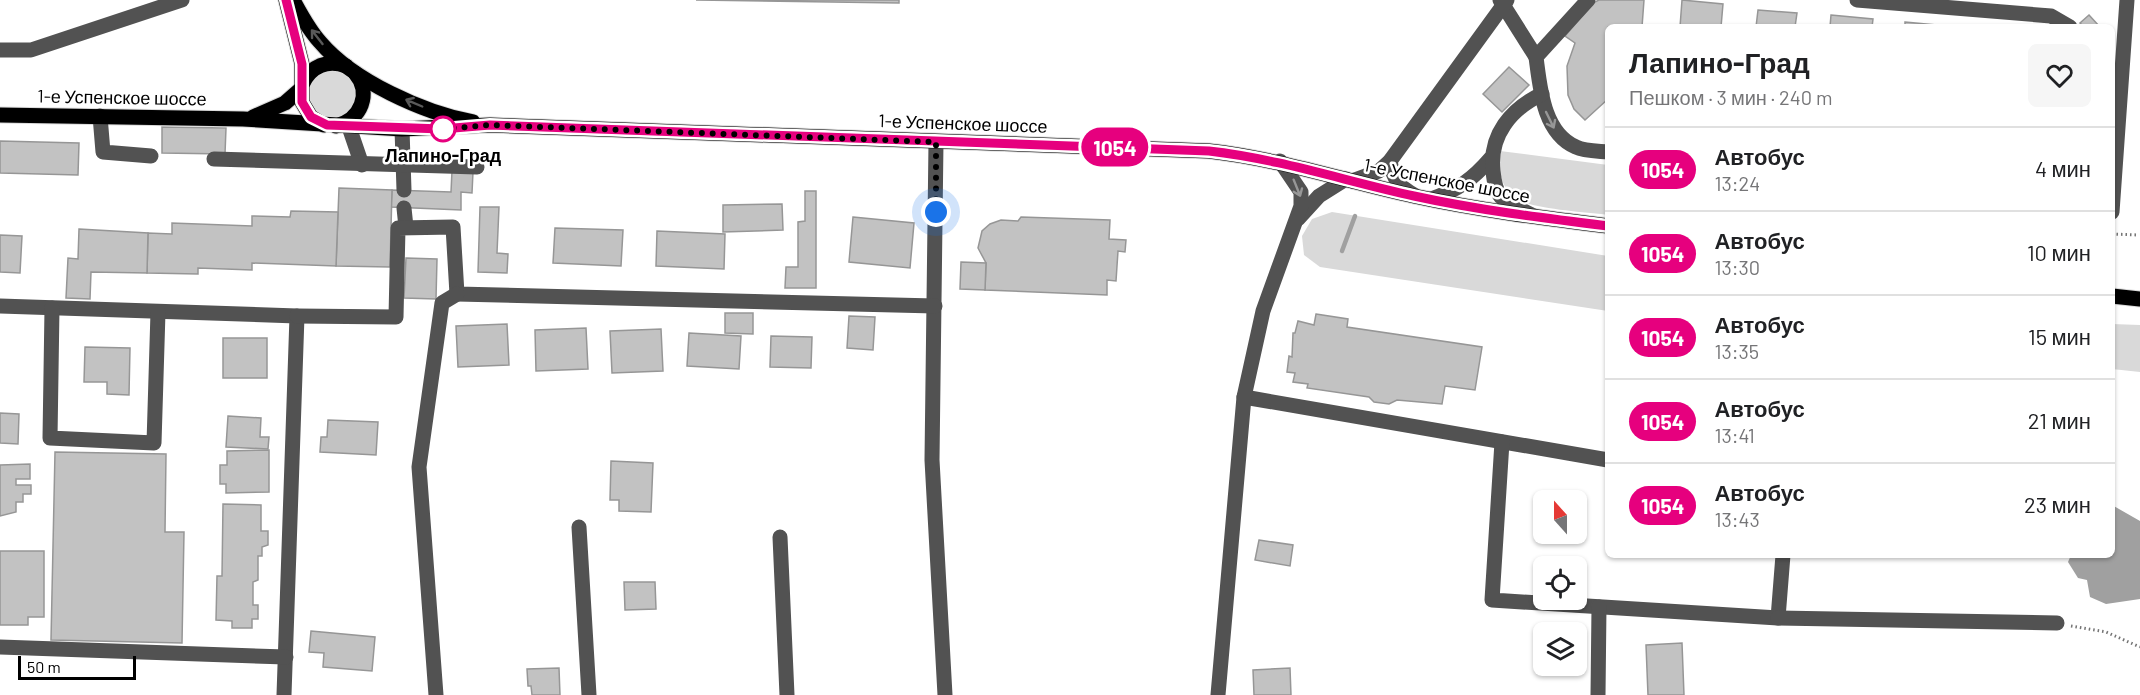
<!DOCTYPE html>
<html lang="ru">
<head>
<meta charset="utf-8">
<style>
  body { margin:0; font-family:Barlow,sans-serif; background:#f6f6f6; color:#202124; height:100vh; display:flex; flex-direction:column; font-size:22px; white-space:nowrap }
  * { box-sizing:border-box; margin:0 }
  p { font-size:20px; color:#757577 }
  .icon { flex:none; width:33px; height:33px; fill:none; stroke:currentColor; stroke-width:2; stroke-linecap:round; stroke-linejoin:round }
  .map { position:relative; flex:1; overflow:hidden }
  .details { position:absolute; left:1605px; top:24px; width:510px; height:534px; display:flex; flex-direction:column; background:#fff; border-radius:9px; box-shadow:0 2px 4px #0004 }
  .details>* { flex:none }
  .badge { padding:0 12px; border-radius:20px; font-size:21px; line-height:39px }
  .needle { width:39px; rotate:339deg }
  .controls { position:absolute; left:1533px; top:490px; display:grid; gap:12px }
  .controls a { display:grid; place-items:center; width:54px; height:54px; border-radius:9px; background:#fff; box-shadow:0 2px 4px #0004; font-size:30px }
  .scale { position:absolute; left:18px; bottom:15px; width:118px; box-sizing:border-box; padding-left:6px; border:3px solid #000; border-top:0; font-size:16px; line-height:21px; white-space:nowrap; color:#000; -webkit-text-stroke:4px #fff; paint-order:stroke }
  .you { position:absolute; width:30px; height:30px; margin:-15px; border:4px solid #fff; border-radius:50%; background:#1a73e8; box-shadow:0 0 0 9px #1a73e833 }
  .map>.badge { position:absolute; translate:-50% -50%; box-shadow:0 0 0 3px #fff }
  .round { display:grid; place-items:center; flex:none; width:63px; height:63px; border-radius:9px; background:#f6f6f6 }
  .head { display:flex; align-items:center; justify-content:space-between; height:102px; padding:0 24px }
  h1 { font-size:28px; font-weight:700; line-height:45px }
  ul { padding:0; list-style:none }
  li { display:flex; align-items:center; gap:18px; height:84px; padding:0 24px; border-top:2px solid #e0e0e0 }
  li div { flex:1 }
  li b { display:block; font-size:22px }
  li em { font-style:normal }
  li .badge { min-width:66px; font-weight:700; text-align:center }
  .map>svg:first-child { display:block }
  .green { fill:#d9d9d9 }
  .water { fill:#a0a0a0 }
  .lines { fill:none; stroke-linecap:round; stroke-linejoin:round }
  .stream { stroke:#a0a0a0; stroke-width:4.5 }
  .building { fill:#c2c2c2; stroke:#969696; stroke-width:1.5 }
  .major-casing { stroke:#dbdbdb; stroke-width:17 }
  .path { stroke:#747474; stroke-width:3; stroke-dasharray:1.5 3; stroke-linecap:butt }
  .minor { stroke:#525252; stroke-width:15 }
  .major { stroke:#000; stroke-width:15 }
  .oneway { stroke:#595959 }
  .oneway2 { stroke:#979797 }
  .line-casing { stroke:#fff; stroke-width:14 }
  .line { stroke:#e6007e; stroke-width:9 }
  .walk { stroke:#000; stroke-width:6; stroke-dasharray:0 10.8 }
  .stop-dot { fill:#fff; stroke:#e6007e; stroke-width:3 }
  .labels { text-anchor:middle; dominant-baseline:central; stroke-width:5; stroke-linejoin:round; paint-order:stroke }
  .street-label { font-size:18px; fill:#000; stroke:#fff }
  .stop-label { font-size:18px; font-weight:bold; fill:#000; stroke:#fff }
</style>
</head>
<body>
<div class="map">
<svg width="2140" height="695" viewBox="0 0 2140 695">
  <rect width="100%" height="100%" fill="#fff"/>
  <g class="green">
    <circle cx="332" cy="94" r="24"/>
    <path d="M 1500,151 L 1608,165 L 1608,215 C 1584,212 1545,210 1523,202 C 1503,195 1496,170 1500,151 Z"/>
    <polygon points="1332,212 1608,256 1608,311 1320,267 1304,255 1302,236 1312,219"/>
    <polygon points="2112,324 2140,325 2140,372 2112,369"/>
  </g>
  <polygon class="water" points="2112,505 2140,521 2140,599 2106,604 2090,597 2087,580 2078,578 2068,562 2071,555 2112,555"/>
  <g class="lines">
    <polyline class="stream" points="1342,251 1355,216"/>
  </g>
  <g class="building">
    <polygon points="696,0 899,0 899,3"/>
    <polygon points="1599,0 1644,0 1642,27 1608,27 1608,99 1585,120 1574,109 1568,95 1567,66 1575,43 1565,36 1593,3"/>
    <polygon points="1682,0 1723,4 1721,27 1680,27"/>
    <polygon points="1758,10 1797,13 1795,27 1756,27"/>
    <polygon points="1831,15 1873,19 1872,27 1830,27"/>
    <polygon points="2089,15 2100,27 2084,27 2080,23"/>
    <polygon points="1905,22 1947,26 1947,27 1905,27"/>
    <polygon points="1509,67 1529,85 1502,112 1483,94"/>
    <polygon points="162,127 226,128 225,154 162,153"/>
    <polygon points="0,141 79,143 78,175 0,173"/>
    <polygon points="452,171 473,172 472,193 461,192 461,210 391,207 392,190 451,192"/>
    <polygon points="339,188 392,190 390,267 336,266"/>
    <polygon points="805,191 816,191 816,288 785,288 786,267 798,267 798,222 805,221"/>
    <polygon points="782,204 783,230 723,232 723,205"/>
    <polygon points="480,207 499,207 497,253 508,254 507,273 478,272"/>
    <polygon points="291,211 338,212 336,266 252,263 252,270 198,268 198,274 147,273 148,233 172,234 172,223 252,226 252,216 290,217"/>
    <polygon points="853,217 914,223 910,268 849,262"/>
    <polygon points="1021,217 1110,220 1109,239 1126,240 1125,252 1118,251 1116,281 1107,280 1107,295 985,290 986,263 978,248 982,231 990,224 1001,220 1018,221"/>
    <polygon points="555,228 623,230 621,266 553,263"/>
    <polygon points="79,229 148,233 147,273 91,272 90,299 66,298 68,258 78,259"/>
    <polygon points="657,231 725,234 724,269 656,266"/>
    <polygon points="0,235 22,236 20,273 0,272"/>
    <polygon points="406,258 437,259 436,299 404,298"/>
    <polygon points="961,262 986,263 985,290 960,289"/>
    <polygon points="725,313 753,313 753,334 725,333"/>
    <polygon points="1316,314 1348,319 1347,327 1482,347 1475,390 1445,386 1442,404 1397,400 1389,404 1374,402 1369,397 1307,388 1308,384 1293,382 1295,373 1287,372 1289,356 1292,357 1293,333 1295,333 1298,321 1314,325"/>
    <polygon points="849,316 875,317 873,350 847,348"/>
    <polygon points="507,324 509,365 458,367 456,326"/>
    <polygon points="586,328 588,369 536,371 535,330"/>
    <polygon points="661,329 663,371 612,373 610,331"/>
    <polygon points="689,333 741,336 739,369 687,366"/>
    <polygon points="771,336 812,337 811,368 770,367"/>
    <rect x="223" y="338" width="44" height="40"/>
    <polygon points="85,347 130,348 129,395 107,394 107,382 84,382"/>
    <polygon points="0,413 19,414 18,444 0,443"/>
    <polygon points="228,416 261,418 260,437 269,437 268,449 226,447"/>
    <polygon points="328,420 378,422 376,455 320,452 321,437 327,437"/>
    <polygon points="269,450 269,492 226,493 226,484 220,484 220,465 227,465 227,451"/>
    <polygon points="55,452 166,454 165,532 184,532 182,643 51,640"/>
    <polygon points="611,461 653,463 651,512 619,511 619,500 610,500"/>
    <polygon points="30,464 30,479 16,479 16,485 31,485 31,494 23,494 23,502 16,502 16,512 0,516 0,465"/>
    <polygon points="223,504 261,505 261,531 268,531 268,545 262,547 262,556 258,556 258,580 253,582 253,605 258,605 258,619 252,619 252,628 232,628 232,621 216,620 217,576 222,576"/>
    <polygon points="1259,540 1293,545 1290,566 1255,560"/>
    <polygon points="0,551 44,551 44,617 28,617 28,625 0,625"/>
    <polygon points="624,582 655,582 656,609 625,610"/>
    <polygon points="311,631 375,637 372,671 323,667 324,653 309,652"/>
    <polygon points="1682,643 1684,695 1648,695 1646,645"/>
    <polygon points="559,668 560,695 532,695 531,686 528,686 527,669"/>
    <polygon points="1290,668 1291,695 1254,695 1253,670"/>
  </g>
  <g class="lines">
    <defs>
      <g id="major">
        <polyline points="286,0 302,64 302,102 311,117 324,125"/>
        <path d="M 293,0 C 301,15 309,30 320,42 C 353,81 424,113 473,122"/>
        <path d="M 303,83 C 311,66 328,59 346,66"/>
        <path d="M 0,115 L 243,119 L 402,129 L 490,125 L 1209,151 C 1280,159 1345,181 1414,196 C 1478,210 1543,218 1608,226"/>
        <polyline points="253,117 285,103 301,89"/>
        <path d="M 336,126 C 361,120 372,93 355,73"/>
        <polyline points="2112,296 2140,299"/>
      </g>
    </defs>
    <use href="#major" class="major-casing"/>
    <g class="path">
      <polyline points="2112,234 2139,235"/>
      <polyline points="2071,626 2106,632 2140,647"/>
    </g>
    <g class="minor">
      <polyline points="1500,0 1536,57"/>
      <path d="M 1588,0 L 1536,57 C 1540,87 1543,133 1576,147 C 1584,151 1598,151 1608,152"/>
      <polyline points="1857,0 2051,16 2070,27"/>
      <polyline points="0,50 31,50 182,0"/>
      <polyline points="100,116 103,152 151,156"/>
      <polyline points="349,127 362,165"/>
      <polyline points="402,129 404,190"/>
      <polyline points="936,142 932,460 945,695"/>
      <polyline points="214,159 477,167"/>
      <path d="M 1390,161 C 1393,179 1399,186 1414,195"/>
      <polyline points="1352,181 1379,171 1390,161 1507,0"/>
      <path d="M 1431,199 C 1458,190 1473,179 1491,158"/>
      <polyline points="404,208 406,227"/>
      <polyline points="2112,212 2127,0"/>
      <path d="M 1534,216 C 1524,211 1509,205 1501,197 C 1495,190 1494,180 1493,171 C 1489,135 1511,109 1542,94"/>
      <polyline points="1298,219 1319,196 1346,179"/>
      <polyline points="0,306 297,316 284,695"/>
      <polyline points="52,308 50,438 154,443 158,312"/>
      <polyline points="297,316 396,317 398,228 453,227 457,294 935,306"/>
      <polyline points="1244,397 1608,460"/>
      <polyline points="1502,442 1492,600 1778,618 1783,555"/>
      <polyline points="579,527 589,695"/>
      <polyline points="780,537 787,695"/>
      <polyline points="1778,618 2057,623"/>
      <polyline points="0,647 286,657"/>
      <polyline points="436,695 419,467 442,303 457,294"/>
      <polyline points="1218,695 1244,397 1263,311 1301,206 1301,192 1280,161"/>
      <polyline points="1598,695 1599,607"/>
    </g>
    <use href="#major" class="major"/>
  </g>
  <defs><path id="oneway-shaft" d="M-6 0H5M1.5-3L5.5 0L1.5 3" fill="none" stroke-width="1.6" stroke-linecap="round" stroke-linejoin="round" transform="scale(1.5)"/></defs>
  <g class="oneway">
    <use href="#oneway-shaft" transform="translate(317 37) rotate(-128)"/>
    <use href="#oneway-shaft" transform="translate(414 103) rotate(-157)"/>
  </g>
  <g class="oneway2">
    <use href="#oneway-shaft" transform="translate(1550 120) rotate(64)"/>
    <use href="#oneway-shaft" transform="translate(1297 188) rotate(68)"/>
  </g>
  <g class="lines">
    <defs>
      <path id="line" d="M 286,0 L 302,64 L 302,102 L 311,117 L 327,125 L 442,129 L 490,125 L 1209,151 C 1280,159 1345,181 1414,196 C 1478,210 1543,218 1608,226"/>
    </defs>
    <use href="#line" class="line-casing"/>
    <use href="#line" class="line"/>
    <polyline class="walk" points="443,129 490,125 936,142 936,212"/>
  </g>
  <circle class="stop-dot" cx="443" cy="129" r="12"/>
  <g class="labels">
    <g class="street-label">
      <text transform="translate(122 97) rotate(1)">1-е Успенское шоссе</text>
      <text transform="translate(963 123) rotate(2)">1-е Успенское шоссе</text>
      <text transform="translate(1447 180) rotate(11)">1-е Успенское шоссе</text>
    </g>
    <g class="stop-label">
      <text x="443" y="155">Лапино-Град</text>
    </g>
  </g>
</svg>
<div class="controls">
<a><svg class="needle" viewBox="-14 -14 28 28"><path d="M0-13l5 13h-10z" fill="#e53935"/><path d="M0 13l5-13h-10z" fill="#757577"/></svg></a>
<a><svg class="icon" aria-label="locate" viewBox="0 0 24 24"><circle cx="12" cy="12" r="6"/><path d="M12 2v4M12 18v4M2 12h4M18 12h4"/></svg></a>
<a><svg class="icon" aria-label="layers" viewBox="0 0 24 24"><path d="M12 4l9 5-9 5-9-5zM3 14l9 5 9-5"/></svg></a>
</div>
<div class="scale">50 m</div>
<div class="you" style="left:936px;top:212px"></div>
<b class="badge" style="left:1115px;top:147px;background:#e6007e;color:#fff">1054</b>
<section class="details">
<div class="head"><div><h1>Лапино-Град</h1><p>Пешком · 3 мин · 240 m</p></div><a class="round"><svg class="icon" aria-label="heart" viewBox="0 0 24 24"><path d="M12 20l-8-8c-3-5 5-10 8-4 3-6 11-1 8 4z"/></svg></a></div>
<ul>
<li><span class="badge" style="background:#e6007e;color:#fff">1054</span><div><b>Автобус</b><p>13:24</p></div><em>4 мин</em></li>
<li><span class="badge" style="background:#e6007e;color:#fff">1054</span><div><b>Автобус</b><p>13:30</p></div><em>10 мин</em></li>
<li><span class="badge" style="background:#e6007e;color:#fff">1054</span><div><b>Автобус</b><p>13:35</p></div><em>15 мин</em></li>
<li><span class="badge" style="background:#e6007e;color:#fff">1054</span><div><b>Автобус</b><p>13:41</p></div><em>21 мин</em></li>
<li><span class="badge" style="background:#e6007e;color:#fff">1054</span><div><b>Автобус</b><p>13:43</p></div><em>23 мин</em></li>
</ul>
</section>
</div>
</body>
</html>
